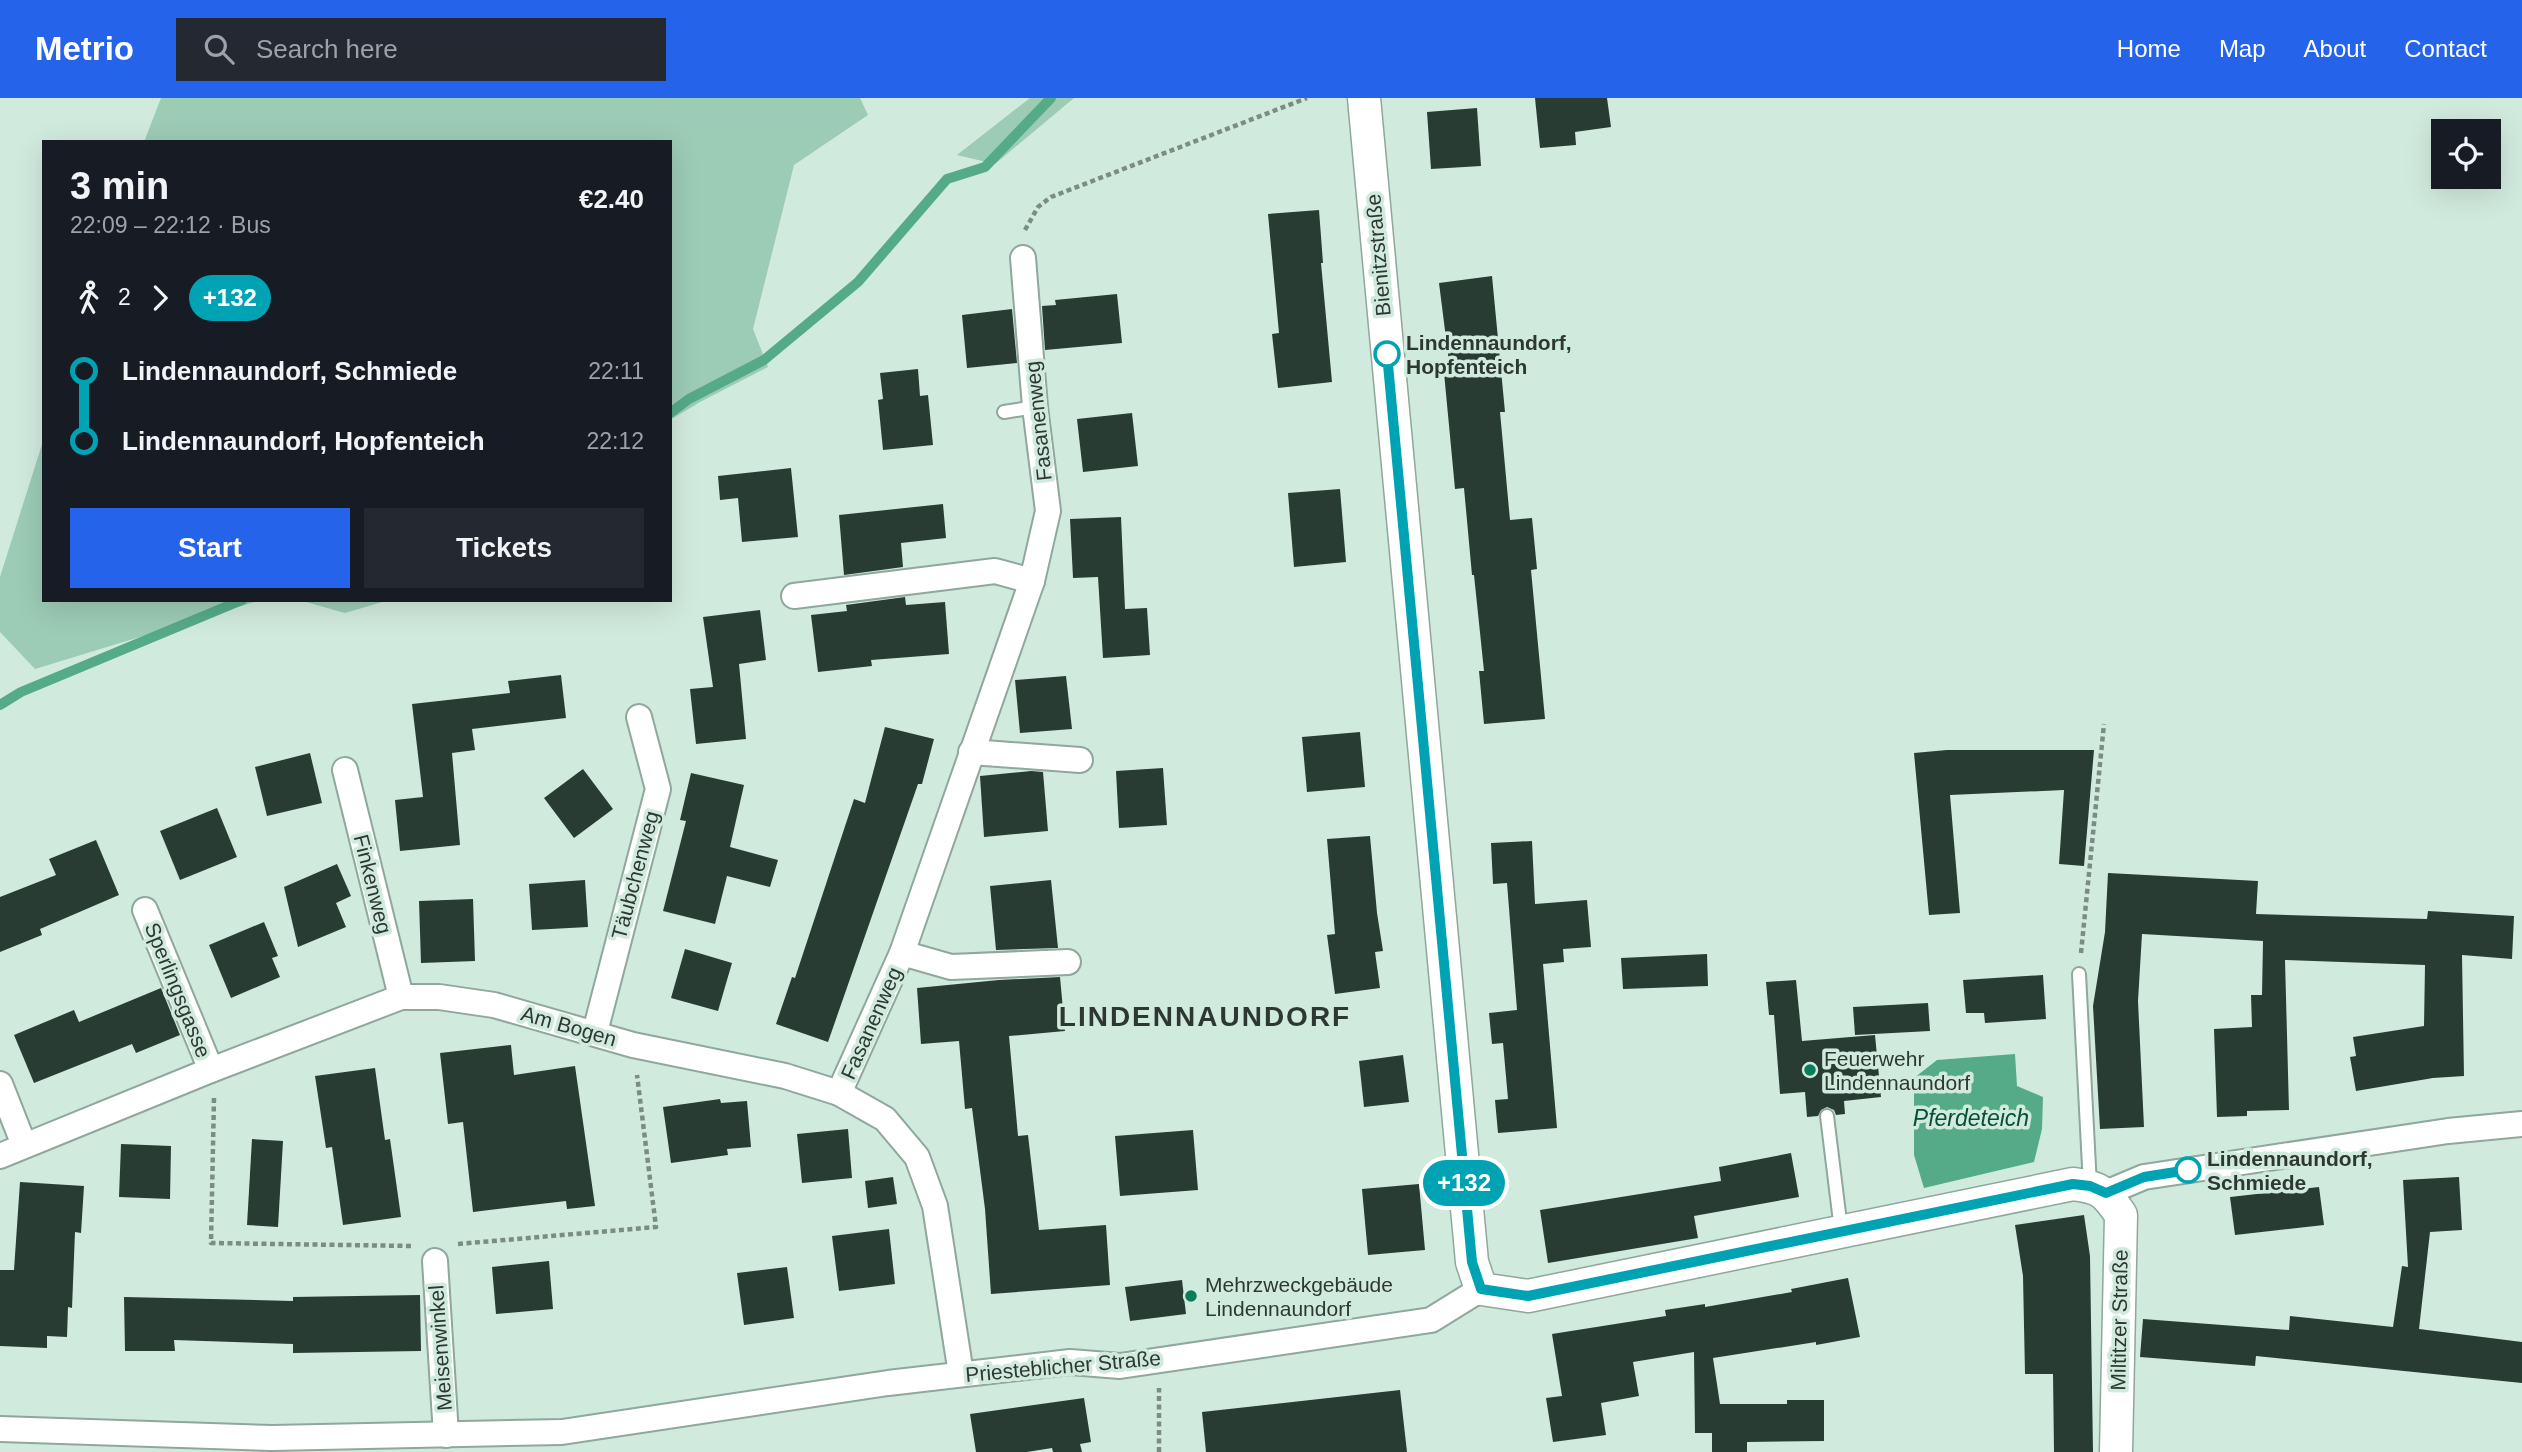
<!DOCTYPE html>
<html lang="en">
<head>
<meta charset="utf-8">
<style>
  body { margin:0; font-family:Helvetica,sans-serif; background:#242831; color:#f1f3f6; height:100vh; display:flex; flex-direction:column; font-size:26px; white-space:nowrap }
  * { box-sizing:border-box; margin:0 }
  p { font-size:23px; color:#9ea1a6 }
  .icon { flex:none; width:38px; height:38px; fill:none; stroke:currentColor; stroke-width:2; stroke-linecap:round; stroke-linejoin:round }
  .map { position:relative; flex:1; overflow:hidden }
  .side { position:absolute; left:42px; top:42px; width:630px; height:462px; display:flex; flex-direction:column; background:#171b24; border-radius:0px; box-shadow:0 7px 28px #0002 }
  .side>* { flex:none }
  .badge { padding:0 14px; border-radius:23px; font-size:24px; line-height:46px }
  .fabs { position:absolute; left:2431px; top:21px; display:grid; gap:14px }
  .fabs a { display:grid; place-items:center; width:70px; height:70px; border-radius:0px; background:#171b24; box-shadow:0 7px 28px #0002; font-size:35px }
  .map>.badge { position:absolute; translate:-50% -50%; box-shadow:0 0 0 4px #fff }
  .legs { display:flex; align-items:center; gap:10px; height:77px; padding:0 28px; font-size:23px }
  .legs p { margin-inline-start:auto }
  .summary { display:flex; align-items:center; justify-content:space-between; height:119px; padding:0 28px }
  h1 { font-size:38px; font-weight:600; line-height:52px }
  .action { display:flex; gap:14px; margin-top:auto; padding:14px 28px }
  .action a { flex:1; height:80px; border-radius:0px; background:#2563eb; color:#fff; font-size:28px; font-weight:600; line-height:80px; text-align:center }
  .action a+a { background:#242831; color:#f1f3f6 }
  ul { padding:0 28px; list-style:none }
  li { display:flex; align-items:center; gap:24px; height:70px; font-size:26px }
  li i { display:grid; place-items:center; width:10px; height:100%; margin:0 9px; background:currentColor }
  li i::after { content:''; width:18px; height:18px; margin:-9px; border:5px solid; border-radius:50%; background:#171b24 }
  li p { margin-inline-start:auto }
  li:first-child i { background:linear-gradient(#0000 50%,currentColor 0) }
  li:last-child i { background:linear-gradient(currentColor 50%,#0000 0) }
  header { display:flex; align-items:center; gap:42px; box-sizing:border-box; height:98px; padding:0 35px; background:#2563eb; color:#fff }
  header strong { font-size:33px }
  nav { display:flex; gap:38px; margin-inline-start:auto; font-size:24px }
  .search { width:490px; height:63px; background:#242831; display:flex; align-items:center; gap:18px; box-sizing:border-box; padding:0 24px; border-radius:0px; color:#9ea1a6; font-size:26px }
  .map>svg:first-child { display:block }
  .green { fill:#9ccbb6 }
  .water { fill:#5a8 }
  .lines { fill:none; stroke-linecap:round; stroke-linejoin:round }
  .stream { stroke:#5a8; stroke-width:10 }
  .building { fill:#283c33 }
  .service-casing { stroke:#8fa79c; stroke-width:16 }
  .minor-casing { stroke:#8fa79c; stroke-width:28 }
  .tertiary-casing { stroke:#8fa79c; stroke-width:35 }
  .path { stroke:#7b8c84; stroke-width:4.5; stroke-dasharray:5 3.5; stroke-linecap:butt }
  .service { stroke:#fff; stroke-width:12 }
  .minor { stroke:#fff; stroke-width:24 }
  .tertiary { stroke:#fff; stroke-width:32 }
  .line-1-casing { stroke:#fff; stroke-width:16 }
  .line-1 { stroke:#00a3b4; stroke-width:10 }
  .stop-1-dot { fill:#fff; stroke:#00a3b4; stroke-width:3.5 }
  .poi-dot { fill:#077d5b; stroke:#d1eade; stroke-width:2.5 }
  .labels { text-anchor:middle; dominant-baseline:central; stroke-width:7; stroke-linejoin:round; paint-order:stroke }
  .street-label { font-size:21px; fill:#2e3833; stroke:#d1eade }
  .stop-label { font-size:21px; font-weight:bold; fill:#2e3833; stroke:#d1eade; text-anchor:start }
  .poi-label { font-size:21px; fill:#2e3833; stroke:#d1eade; text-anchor:start }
  .water-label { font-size:23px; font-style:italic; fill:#064f38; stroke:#d1eade }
  .district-label { font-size:28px; font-weight:bold; letter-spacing:2px; fill:#2e3833; stroke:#d1eade }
</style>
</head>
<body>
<header>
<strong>Metrio</strong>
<div class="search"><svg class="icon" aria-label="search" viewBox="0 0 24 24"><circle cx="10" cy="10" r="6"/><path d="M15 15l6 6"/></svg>Search here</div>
<nav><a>Home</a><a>Map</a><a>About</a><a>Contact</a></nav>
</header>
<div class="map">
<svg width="2522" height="1354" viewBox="0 0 2522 1354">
  <rect width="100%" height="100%" fill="#d1eade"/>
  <g class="green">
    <polygon points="161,0 860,0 868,17 794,67 753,231 768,269 700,304 670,322 670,44 144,44"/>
    <polygon points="1030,0 1074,0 995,66 957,57"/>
    <polygon points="44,340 44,502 261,502 35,571 0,534 0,479"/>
    <polygon points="299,502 389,502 345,515"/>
  </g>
  <polygon class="water" points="2015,956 2017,988 2043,999 2042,1031 2034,1064 1924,1090 1914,1057 1914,980 1937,962"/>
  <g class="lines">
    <g class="stream">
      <polyline points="670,315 689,301 764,262 858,184 947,81 985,69 1051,0"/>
      <polyline points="0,607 21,594 242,502"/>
    </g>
  </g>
  <g class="building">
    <polygon points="1535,0 1607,0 1611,29 1575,34 1576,47 1540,50"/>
    <polygon points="1477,10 1481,68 1431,71 1427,14"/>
    <polygon points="1319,112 1323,165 1321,165 1332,284 1278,290 1272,236 1279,235 1268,116"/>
    <polygon points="1492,178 1505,314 1500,314 1510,422 1532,420 1537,471 1531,472 1545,621 1484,626 1479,573 1484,573 1474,477 1472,477 1464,390 1455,391 1443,264 1449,264 1439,185"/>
    <polygon points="1117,196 1122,245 1045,252 1042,208 1056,207 1055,202"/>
    <polygon points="1012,211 1017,265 967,270 962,217"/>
    <polygon points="918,271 920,298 928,297 933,347 883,352 878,302 883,301 880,275"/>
    <polygon points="1132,315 1138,368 1083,374 1077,321"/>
    <polygon points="791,370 798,439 742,444 738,400 720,402 718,378"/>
    <polygon points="1340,391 1346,464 1294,469 1288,395"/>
    <polygon points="943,406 946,440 901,445 903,469 844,477 839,417"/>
    <polygon points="1121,419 1125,511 1147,510 1150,557 1103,560 1098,479 1073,480 1070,421"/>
    <polygon points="905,499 906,507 945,504 949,556 871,562 872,568 818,574 811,517 847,513 846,507"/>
    <polygon points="760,512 766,562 739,566 746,641 696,646 690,591 713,589 703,519"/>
    <polygon points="561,577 566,620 472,631 475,652 452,655 460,747 400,753 395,702 423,699 412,606 510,595 508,583"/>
    <polygon points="1066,578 1072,631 1020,635 1015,582"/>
    <polygon points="885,629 934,641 922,686 918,686 828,944 776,926 792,879 795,880 854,701 865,705"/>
    <polygon points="1360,634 1365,689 1307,694 1302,639"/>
    <polygon points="1947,652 2094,652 2084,768 2059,766 2064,692 1950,697 1960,815 1929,817 1914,655"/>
    <polygon points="310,655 322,705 267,718 255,669"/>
    <polygon points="1163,670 1167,727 1119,730 1116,673"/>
    <polygon points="583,671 613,711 574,740 544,700"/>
    <polygon points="1031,673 1043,674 1048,733 984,739 980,678"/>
    <polygon points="691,675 744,687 730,749 778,762 770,789 727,778 715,826 663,813 686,723 680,722"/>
    <polygon points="217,710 237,759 180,782 160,733"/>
    <polygon points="1370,738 1377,815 1383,853 1375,854 1380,890 1335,896 1327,837 1335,836 1327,741"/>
    <polygon points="96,742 119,797 40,831 42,837 0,854 0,799 56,777 49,761"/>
    <polygon points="1532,743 1535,806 1587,802 1591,849 1563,851 1564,864 1543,866 1557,1030 1498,1035 1495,1002 1508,1001 1503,945 1492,946 1489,915 1517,912 1507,785 1493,786 1491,745"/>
    <polygon points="337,766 351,798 336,805 346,829 298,849 284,789"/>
    <polygon points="2108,775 2258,783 2256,816 2427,821 2428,813 2514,818 2512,861 2462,857 2464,978 2433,980 2356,993 2350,959 2356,958 2353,939 2424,928 2425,867 2285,862 2289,1012 2247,1013 2247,1018 2217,1019 2214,931 2252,929 2251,897 2262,897 2263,843 2142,836 2138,903 2144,1029 2100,1031 2093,908 2105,834"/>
    <polygon points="585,782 588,829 532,832 529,786"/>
    <polygon points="1051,782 1058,850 996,852 990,788"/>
    <polygon points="473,801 475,863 421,865 419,803"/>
    <polygon points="264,824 278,858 272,860 280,879 231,900 209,847"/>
    <polygon points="685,851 732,865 718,913 671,900"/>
    <polygon points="1707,856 1708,888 1623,891 1621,860"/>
    <polygon points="2043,877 2046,921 1985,925 1984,915 1966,915 1963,882"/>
    <polygon points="1060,879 1065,933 1009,938 1018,1038 1028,1037 1039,1132 1106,1127 1110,1187 991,1196 985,1111 972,1010 965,1011 959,943 921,946 917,890 999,882"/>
    <polygon points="1796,882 1802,943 1875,937 1881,999 1844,1003 1845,1016 1836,1017 1834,1012 1827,1009 1821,1012 1818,1018 1807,1019 1805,994 1780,996 1774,917 1769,917 1766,884"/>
    <polygon points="161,890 180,937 136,955 132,946 34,985 14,937 74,912 79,924"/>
    <polygon points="1928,905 1930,933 1855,937 1853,909"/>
    <polygon points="511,947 514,977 575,968 595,1108 567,1111 566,1103 473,1114 463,1024 448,1026 440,955"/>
    <polygon points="1403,957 1409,1004 1364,1009 1359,963"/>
    <polygon points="375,970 385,1042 390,1041 401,1119 343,1127 332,1049 326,1050 315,978"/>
    <polygon points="720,1001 721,1005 747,1003 751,1049 727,1051 728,1057 671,1065 663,1009"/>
    <polygon points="848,1031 852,1080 802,1085 797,1036"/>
    <polygon points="1193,1032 1198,1092 1120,1098 1115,1038"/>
    <polygon points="252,1041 283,1043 278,1129 247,1127"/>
    <polygon points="121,1046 171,1048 170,1101 119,1099"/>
    <polygon points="1791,1055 1799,1099 1694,1118 1698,1140 1548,1165 1540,1112 1721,1083 1719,1069"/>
    <polygon points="893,1079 897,1106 868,1110 865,1083"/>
    <polygon points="2459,1079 2462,1132 2430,1134 2419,1231 2522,1244 2522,1285 2256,1258 2255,1268 2140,1259 2143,1221 2289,1232 2290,1218 2393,1229 2402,1168 2408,1169 2403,1082"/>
    <polygon points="20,1084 84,1088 81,1135 75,1134 72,1210 68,1209 67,1239 47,1238 47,1250 0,1248 0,1172 14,1172"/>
    <polygon points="1419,1086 1425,1152 1368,1157 1362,1091"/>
    <polygon points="2319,1089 2324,1127 2235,1137 2230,1099"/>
    <polygon points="2084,1117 2090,1158 2093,1354 2054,1354 2053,1276 2025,1276 2023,1178 2015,1127"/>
    <polygon points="889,1131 895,1186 839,1193 832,1138"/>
    <polygon points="549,1163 553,1211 496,1216 492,1169"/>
    <polygon points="787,1169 794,1220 744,1227 737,1175"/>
    <polygon points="1848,1180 1860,1239 1816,1247 1816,1244 1713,1260 1720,1306 1787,1306 1787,1302 1824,1302 1824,1343 1747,1344 1747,1354 1712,1354 1712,1335 1695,1335 1694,1254 1633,1264 1639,1298 1601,1305 1606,1337 1553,1344 1546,1300 1562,1298 1552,1236 1666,1218 1665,1212 1705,1206 1705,1209 1792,1194 1791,1191"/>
    <polygon points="1182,1182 1186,1216 1130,1223 1125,1189"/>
    <polygon points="420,1197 421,1253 293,1255 293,1246 174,1242 175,1253 125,1253 124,1199 293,1203 293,1199"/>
    <polygon points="1400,1292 1407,1354 1206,1354 1202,1314"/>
    <polygon points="1084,1300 1091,1344 1080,1346 1082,1354 1053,1354 1052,1350 1027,1354 976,1354 970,1316"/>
  </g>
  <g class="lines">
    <defs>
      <g id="service">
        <polyline points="1004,314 1035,309"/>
        <polyline points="2079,876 2090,1088"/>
        <polyline points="1827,1018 1841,1132"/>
      </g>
      <g id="minor">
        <polyline points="794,498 995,473 1032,483"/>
        <polyline points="971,654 1080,662"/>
        <polyline points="345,672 401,899"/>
        <polyline points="145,812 211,972"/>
        <polyline points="902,855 951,869 1068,864"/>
        <polyline points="595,934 658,691 639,619"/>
        <polyline points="0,986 24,1047"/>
        <polyline points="839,995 902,855 1032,483 1048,413 1035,309 1023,160"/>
        <polyline points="0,1058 211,972 401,899 439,899 494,907 633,947 785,978 839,995 885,1021 917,1059 935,1108 961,1276"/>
        <polyline points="2106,1095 2144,1079 2448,1033 2522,1026"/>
        <polyline points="435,1163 446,1337"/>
        <polyline points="0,1331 272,1340 562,1334 888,1285 1070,1264 1120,1268 1431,1222 1481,1191"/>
      </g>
      <path id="tertiary" d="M 1364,0 L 1472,1164 L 1481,1191 L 1528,1198 L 2073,1086 C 2101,1089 2106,1095 2121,1117 L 2116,1354"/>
    </defs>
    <use href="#service" class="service-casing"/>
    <use href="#minor" class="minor-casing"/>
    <use href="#tertiary" class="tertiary-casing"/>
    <g class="path">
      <polyline points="1025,132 1038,109 1051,99 1307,0"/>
      <polyline points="2081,855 2104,626"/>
      <polyline points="214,1000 211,1145 411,1148"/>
      <polyline points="458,1146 656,1129 637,977"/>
      <polyline points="1159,1354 1159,1290"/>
    </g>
    <use href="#service" class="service"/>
    <use href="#minor" class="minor"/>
    <use href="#tertiary" class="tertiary"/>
  </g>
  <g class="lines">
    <defs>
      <polyline id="line-1" points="1387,256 1472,1164 1481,1191 1528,1198 2073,1086 2090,1088 2106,1095 2144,1079 2188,1072"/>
    </defs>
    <use href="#line-1" class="line-1-casing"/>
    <use href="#line-1" class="line-1"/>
  </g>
  <g class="stop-1-dot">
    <circle cx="1387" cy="256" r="12"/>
    <circle cx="2188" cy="1072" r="12"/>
  </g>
  <g class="poi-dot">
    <circle cx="1810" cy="972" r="7"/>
    <circle cx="1191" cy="1198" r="7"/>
  </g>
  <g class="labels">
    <g class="street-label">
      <text transform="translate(1378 157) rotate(-95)">Bienitzstraße</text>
      <text transform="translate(1038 323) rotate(-96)">Fasanenweg</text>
      <text transform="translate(635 777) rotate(-75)">Täubchenweg</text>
      <text transform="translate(373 786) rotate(76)">Finkenweg</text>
      <text transform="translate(178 892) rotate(68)">Sperlingsgasse</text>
      <text transform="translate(871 925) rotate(-66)">Fasanenweg</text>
      <text transform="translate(569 928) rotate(16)">Am Bogen</text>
      <text transform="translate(2119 1222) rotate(-89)">Miltitzer Straße</text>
      <text transform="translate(440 1250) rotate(-94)">Meisenwinkel</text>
      <text transform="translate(1063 1268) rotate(-5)">Priesteblicher Straße</text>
    </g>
    <g class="stop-label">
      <text x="1406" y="244">Lindennaundorf,<tspan x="1406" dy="24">Hopfenteich</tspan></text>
      <text x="2207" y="1060">Lindennaundorf,<tspan x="2207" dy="24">Schmiede</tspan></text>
    </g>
    <g class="poi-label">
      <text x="1824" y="960">Feuerwehr<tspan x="1824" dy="24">Lindennaundorf</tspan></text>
      <text x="1205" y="1186">Mehrzweckgebäude<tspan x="1205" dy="24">Lindennaundorf</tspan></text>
    </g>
    <g class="water-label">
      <text x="1971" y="1020">Pferdeteich</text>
    </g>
    <g class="district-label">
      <text x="1205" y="918">LINDENNAUNDORF</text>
    </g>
  </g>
</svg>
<div class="fabs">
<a><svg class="icon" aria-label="locate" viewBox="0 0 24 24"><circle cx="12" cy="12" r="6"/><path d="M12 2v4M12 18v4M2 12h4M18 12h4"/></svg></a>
</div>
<b class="badge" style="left:1464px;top:1085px;background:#00a3b4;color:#fff">+132</b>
<section class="side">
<div class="summary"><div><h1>3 min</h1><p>22:09 – 22:12 · Bus</p></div><b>€2.40</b></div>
<div class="legs"><svg class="icon" aria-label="walk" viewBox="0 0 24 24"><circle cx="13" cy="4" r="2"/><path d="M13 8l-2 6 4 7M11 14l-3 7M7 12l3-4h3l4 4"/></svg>2<svg class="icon" aria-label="forward" viewBox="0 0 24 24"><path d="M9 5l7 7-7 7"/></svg><b class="badge" style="background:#00a3b4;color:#fff">+132</b></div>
<ul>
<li><i style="color:#00a3b4"></i><b>Lindennaundorf, Schmiede</b><p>22:11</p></li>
<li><i style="color:#00a3b4"></i><b>Lindennaundorf, Hopfenteich</b><p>22:12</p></li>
</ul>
<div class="action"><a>Start</a><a>Tickets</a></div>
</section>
</div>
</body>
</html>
